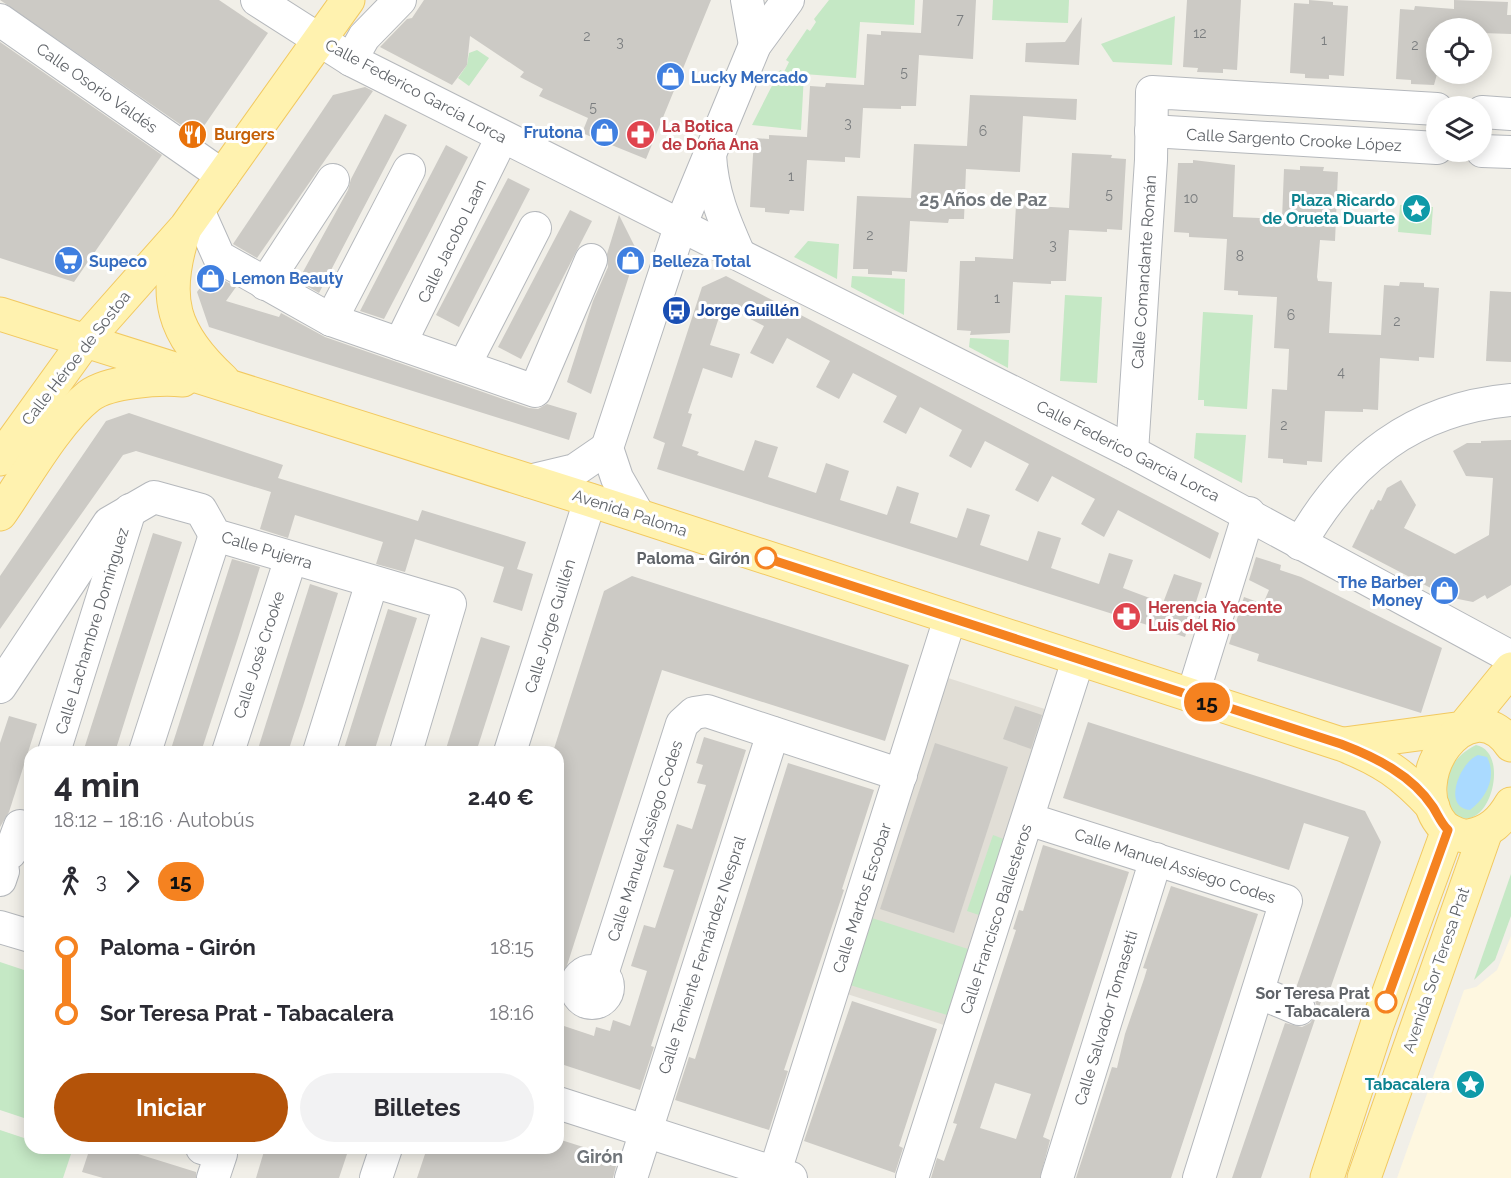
<!DOCTYPE html>
<html lang="es">
<head>
<meta charset="utf-8">
<style>
  body { margin:0; font-family:Raleway,sans-serif; background:#f2f2f3; color:#2b2b33; height:100vh; display:flex; flex-direction:column; font-size:22px; white-space:nowrap }
  * { box-sizing:border-box; margin:0 }
  p { font-size:20px; color:#7c7c81 }
  .icon { flex:none; width:33px; height:33px; fill:none; stroke:currentColor; stroke-width:2; stroke-linecap:round; stroke-linejoin:round }
  .map { position:relative; flex:1; overflow:hidden }
  .panel { position:absolute; left:24px; top:746px; width:540px; height:408px; display:flex; flex-direction:column; background:#fff; border-radius:18px; box-shadow:0 3px 15px #0003 }
  .panel>* { flex:none }
  .badge { padding:0 12px; border-radius:20px; font-size:21px; line-height:39px }
  .fabs { position:absolute; left:1426px; top:18px; display:grid; gap:12px }
  .fabs a { display:grid; place-items:center; width:66px; height:66px; border-radius:50%; background:#fff; box-shadow:0 3px 15px #0003; font-size:30px }
  .map>.badge { position:absolute; translate:-50% -50%; box-shadow:0 0 0 3px #fff }
  .legs { display:flex; align-items:center; gap:9px; height:66px; padding:0 30px; font-size:20px }
  .legs p { margin-inline-start:auto }
  .summary { display:flex; align-items:center; justify-content:space-between; height:102px; padding:0 30px }
  h1 { font-size:33px; font-weight:700; line-height:45px }
  .primary-button { display:flex; gap:12px; margin-top:auto; padding:12px 30px }
  .primary-button a { flex:1; height:69px; border-radius:36px; background:#b45309; color:#fff; font-size:24px; font-weight:700; line-height:69px; text-align:center }
  .primary-button a+a { background:#f2f2f3; color:#2b2b33 }
  ul { padding:0 30px; list-style:none }
  li { display:flex; align-items:center; gap:21px; height:66px; font-size:22px }
  li i { display:grid; place-items:center; width:9px; height:100%; margin:0 8px; background:currentColor }
  li i::after { content:''; width:15px; height:15px; margin:-8px; border:4px solid; border-radius:50%; background:#fff }
  li p { margin-inline-start:auto }
  li:first-child i { background:linear-gradient(#0000 50%,currentColor 0) }
  li:last-child i { background:linear-gradient(currentColor 50%,#0000 0) }
  .map>svg:first-child { display:block }
  .commercial { fill:#fef7e0 }
  .education { fill:#e1ded6 }
  .green { fill:#c5e8c5 }
  .water { fill:#aadaff }
  .building { fill:#cccac5; fill-rule:evenodd }
  .lines { fill:none; stroke-linecap:round; stroke-linejoin:round }
  .minor-casing { stroke:#b5b8bc; stroke-width:34 }
  .major-casing { stroke:#f2c960; stroke-width:35 }
  .minor { stroke:#fff; stroke-width:32 }
  .major { stroke:#fff2af; stroke-width:33 }
  .line-1-casing { stroke:#fff; stroke-width:14 }
  .line-1 { stroke:#f58220; stroke-width:9 }
  .stop-1-dot { fill:#fff; stroke:#f58220; stroke-width:3 }
  .labels { text-anchor:middle; dominant-baseline:central; stroke-width:6; stroke-linejoin:round; paint-order:stroke }
  .number-label { font-size:14px; fill:#7a7d7f }
  .shop-label { font-size:16px; font-weight:bold; fill:#366cbe; stroke:#fff; text-anchor:start }
  .street-label { font-size:16px; fill:#5f6368; stroke:#fff }
  .health-label { font-size:16px; font-weight:bold; fill:#be3a42; stroke:#fff; text-anchor:start }
  .food-label { font-size:16px; font-weight:bold; fill:#c56008; stroke:#fff; text-anchor:start }
  .culture-label { font-size:16px; font-weight:bold; fill:#0d838f; stroke:#fff; text-anchor:end }
  .transit-label { font-size:16px; font-weight:bold; fill:#164399; stroke:#fff; text-anchor:start }
  .stop-label { font-size:16px; font-weight:bold; fill:#5f6368; stroke:#fff; text-anchor:end }
  .neighbourhood-label { font-size:18px; font-weight:bold; fill:#70757a; stroke:#fff }
</style>
</head>
<body>
<div class="map">
<svg width="1511" height="1178" viewBox="0 0 1511 1178">
  <rect width="100%" height="100%" fill="#f1efe8"/>
  <polygon class="commercial" points="1511,936 1511,1178 1397,1178 1464,990 1476,987 1497,970"/>
  <polygon class="education" points="945,677 1051,711 950,1027 844,993"/>
  <g class="green">
    <polygon points="829,0 915,0 914,25 860,22 856,78 804,74 801,130 752,125 780,70 784,72 789,62 786,60 807,29 810,31 816,22 814,19"/>
    <polygon points="993,0 1069,0 1068,23 992,20"/>
    <polygon points="1175,16 1172,65 1113,62 1101,44"/>
    <polygon points="477,50 489,58 469,86 458,78 467,65 469,53"/>
    <polygon points="1400,205 1433,207 1431,235 1398,232"/>
    <polygon points="808,241 839,244 837,279 794,257"/>
    <polygon points="852,276 905,279 904,315 851,287"/>
    <polygon points="1065,295 1102,297 1097,383 1060,381"/>
    <polygon points="1203,312 1253,315 1247,409 1204,406 1204,400 1198,400"/>
    <polygon points="970,338 1009,340 1008,368 969,347"/>
    <polygon points="1196,433 1246,435 1242,483 1194,458"/>
    <path d="M 1476,745 C 1511,752 1490,834 1456,816 C 1449,812 1449,807 1448,801 C 1445,774 1451,758 1476,745 Z"/>
    <polygon points="993,835 1009,841 985,917 967,911"/>
    <polygon points="1511,874 1511,916 1495,960 1474,980"/>
    <polygon points="872,918 968,949 947,1015 850,985"/>
    <polygon points="0,962 30,972 30,1120 0,1110"/>
    <polygon points="0,1130 30,1140 30,1148 73,1148 63,1178 0,1178"/>
  </g>
  <path class="water" d="M 1478,755 L 1487,757 C 1497,777 1487,797 1470,810 C 1442,808 1459,763 1478,755 Z"/>
  <g class="building">
    <polygon points="0,0 219,0 268,33 197,136"/>
    <polygon points="424,0 711,0 646,159 582,133 588,118 539,96 543,89 520,77 524,72 470,36 467,65 452,85 380,47 407,19 412,18"/>
    <polygon points="923,0 976,0 973,59 919,55 916,106 901,106 901,109 863,108 860,158 845,157 845,162 807,160 804,211 790,210 789,214 765,212 765,208 750,207 754,138 769,139 769,135 807,137 810,86 825,87 826,83 864,85 867,34 881,35 881,31 921,33"/>
    <polygon points="1187,0 1241,0 1237,70 1223,69 1223,73 1197,72 1198,68 1183,67"/>
    <polygon points="1309,0 1333,2 1333,5 1348,6 1344,76 1329,75 1329,79 1305,78 1305,74 1290,73 1294,3 1309,4"/>
    <polygon points="1454,0 1508,2 1507,15 1511,15 1511,34 1482,33 1482,28 1437,28 1437,74 1434,85 1411,84 1411,80 1396,79 1400,9 1414,10 1415,6 1454,9"/>
    <polygon points="1082,17 1079,65 1025,62 1026,43 1065,42"/>
    <polygon points="0,42 162,155 74,282 0,258"/>
    <polygon points="365,87 373,91 257,258 233,244 333,95"/>
    <polygon points="970,95 1077,99 1076,120 1023,116 1020,172 966,169 964,219 949,219 948,223 910,221 907,272 892,271 892,275 868,274 868,269 853,269 857,196 911,198 914,144 967,146"/>
    <polygon points="385,114 407,125 319,293 298,281 348,190 351,179"/>
    <polygon points="446,145 468,157 428,235 384,319 360,311"/>
    <polygon points="1072,153 1112,155 1111,158 1126,159 1122,230 1107,229 1107,232 1069,230 1066,281 1051,281 1051,284 1013,282 1010,333 970,335 971,331 957,330 960,261 975,261 975,257 1013,259 1016,205 1069,208"/>
    <polygon points="1193,160 1235,165 1233,217 1282,219 1284,169 1300,170 1300,166 1324,167 1323,171 1338,172 1335,241 1320,240 1317,277 1318,281 1332,282 1329,333 1381,335 1384,285 1399,286 1400,282 1424,283 1424,287 1439,288 1434,358 1419,357 1419,361 1380,358 1378,410 1363,409 1363,412 1325,411 1322,462 1307,461 1307,465 1283,463 1283,459 1268,458 1272,389 1287,390 1289,349 1274,348 1277,297 1238,295 1238,291 1224,290 1227,239 1189,237 1189,233 1174,232 1178,163 1193,163"/>
    <polygon points="508,178 530,189 459,327 436,315"/>
    <polygon points="570,210 592,221 521,359 498,347"/>
    <polygon points="619,215 637,251 591,394 567,382 593,301 608,267 607,254"/>
    <polygon points="211,273 236,287 226,301 279,317 281,313 325,337 529,408 538,409 547,404 577,413 569,440 209,327 197,292"/>
    <polygon points="726,276 1219,533 1210,559 1118,510 1104,537 1081,524 1095,499 1052,476 1038,502 1015,490 1029,464 985,441 971,468 949,456 962,430 920,407 906,434 883,422 897,396 853,373 839,399 816,387 830,361 787,338 773,364 750,353 764,326 723,305 710,345 740,354 732,378 703,368 688,413 692,414 682,446 699,452 697,455 744,471 755,440 778,447 768,477 816,493 826,463 849,471 840,500 887,515 897,486 919,493 910,523 957,538 967,508 990,515 980,545 1028,561 1038,531 1061,538 1051,568 1099,584 1109,553 1133,560 1123,588 1163,603 1174,574 1202,583 1185,637 657,469 665,443 653,438 702,287"/>
    <polygon points="1490,291 1511,292 1511,362 1486,361"/>
    <polygon points="129,413 283,465 278,478 418,521 422,510 526,542 517,569 533,574 522,611 493,602 504,567 415,539 405,572 376,564 383,542 295,515 288,538 260,529 271,492 136,451 123,455 0,629 0,576 106,421"/>
    <polygon points="1511,440 1511,585 1487,599 1485,595 1473,602 1448,597 1352,547 1371,509 1373,510 1378,500 1381,501 1387,488 1401,480 1416,505 1404,528 1455,554 1489,535 1493,478 1466,476 1453,451 1467,443 1481,443 1481,441"/>
    <polygon points="153,533 182,542 136,685 115,752 83,752"/>
    <polygon points="1256,557 1281,565 1280,570 1301,577 1442,648 1421,713 1257,661 1259,654 1229,644 1244,597 1263,604 1269,590 1249,580"/>
    <polygon points="232,559 260,567 238,638 201,752 170,752"/>
    <polygon points="632,576 909,665 885,741 662,670 562,981 558,981 558,752 553,752 604,591"/>
    <polygon points="310,584 338,593 303,706 288,752 257,752"/>
    <polygon points="388,609 417,618 385,717 374,752 343,752"/>
    <polygon points="481,637 510,646 479,743 476,752 445,752"/>
    <polygon points="1015,706 1042,715 1031,749 1003,739"/>
    <polygon points="9,716 37,724 9,812 0,827 0,743"/>
    <polygon points="1088,722 1365,811 1381,842 1327,998 1323,996 1261,1178 1232,1178 1285,1023 1302,1027 1310,1023 1316,1015 1317,1006 1314,999 1296,988 1349,837 1304,823 1289,870 1063,798"/>
    <polygon points="704,737 746,750 651,1046 654,1047 640,1090 558,1063 558,1024 594,1036 596,1027 610,1031 613,1020 630,1026 647,971 631,966 644,925 655,928 674,870 663,867 677,824 692,829 706,785 697,783 703,765 696,763"/>
    <polygon points="935,743 1008,767 954,933 880,909"/>
    <polygon points="788,763 874,790 842,889 844,890 784,1070 788,1071 769,1130 675,1100 689,1057 695,1059"/>
    <path d="M 1043,845 L 1129,872 L 1043,1137 L 1050,1140 L 1040,1178 L 931,1178 L 937,1158 L 944,1161 L 957,1124 L 953,1123 L 1016,930 L 1013,929 L 1019,910 L 1023,911 ZM 995,1083 L 1031,1094 L 1016,1139 L 980,1128 Z"/>
    <polygon points="1171,886 1258,914 1171,1178 1076,1178 1112,1067 1117,1068 1125,1034 1144,979 1147,969 1143,968"/>
    <polygon points="852,1001 937,1029 899,1146 903,1148 895,1173 804,1141"/>
    <polygon points="558,1139 618,1158 613,1178 417,1178 427,1148 558,1148"/>
    <polygon points="90,1148 119,1148 196,1172 196,1178 103,1178 82,1172"/>
    <polygon points="265,1148 349,1148 339,1178 256,1178"/>
  </g>
  <g class="lines">
    <defs>
      <g id="minor">
        <polyline points="257,0 351,60 1132,452 1511,657"/>
        <polyline points="747,0 755,45"/>
        <polyline points="0,20 223,176"/>
        <polyline points="351,60 364,37 400,0"/>
        <polyline points="1482,112 1511,114"/>
        <polyline points="1151,131 1437,148"/>
        <polyline points="1482,151 1511,152"/>
        <path d="M 710,155 C 712,192 724,220 739,254"/>
        <polyline points="198,210 219,257 331,320 535,391 591,260"/>
        <polyline points="265,284 333,180"/>
        <polyline points="331,320 409,170"/>
        <polyline points="400,344 502,137"/>
        <polyline points="464,366 535,228"/>
        <polyline points="1132,452 1151,160 1152,92 1437,109"/>
        <polyline points="529,481 575,470 607,448"/>
        <polyline points="639,516 617,478 607,448 681,224 755,45 788,0"/>
        <path d="M 1300,544 C 1348,460 1413,409 1511,400"/>
        <polyline points="0,687 109,523 154,497 201,510 215,535 450,604 406,752"/>
        <polyline points="1192,697 1249,513"/>
        <polyline points="54,752 130,510"/>
        <polyline points="145,752 215,535"/>
        <polyline points="228,752 291,558"/>
        <polyline points="319,752 372,582"/>
        <polyline points="510,752 590,500"/>
        <polyline points="1028,819 1286,901 1199,1178"/>
        <polyline points="10,853 20,826 30,829"/>
        <polyline points="0,880 3,871"/>
        <polyline points="0,927 30,936"/>
        <circle cx="592" cy="987" r="16"/>
        <polyline points="602,974 682,724 694,713 707,711 901,775"/>
        <polyline points="1258,992 1299,1009"/>
        <polyline points="558,1103 791,1178"/>
        <polyline points="202,1148 221,1154 213,1178"/>
        <polyline points="376,1178 386,1148"/>
        <polyline points="631,1178 773,733"/>
        <polyline points="773,1178 950,618"/>
        <polyline points="912,1178 1078,660"/>
        <polyline points="1057,1178 1156,859"/>
      </g>
      <g id="major">
        <path d="M 184,231 C 162,298 172,333 223,380"/>
        <path d="M 0,314 L 590,500 L 1341,744 C 1382,760 1403,774 1433,807"/>
        <polyline points="0,459 85,341 186,227 348,0"/>
        <path d="M 0,514 C 24,480 56,422 89,396 C 109,381 159,378 183,380"/>
        <polyline points="1344,744 1463,728 1511,669"/>
        <path d="M 1511,745 C 1469,684 1400,780 1444,827 C 1450,832 1462,837 1469,836 C 1490,832 1501,821 1511,804"/>
        <polyline points="1327,1178 1377,1025 1448,830"/>
        <polyline points="1364,1178 1486,831"/>
      </g>
    </defs>
    <use href="#minor" class="minor-casing"/>
    <use href="#major" class="major-casing"/>
    <use href="#minor" class="minor"/>
    <use href="#major" class="major"/>
  </g>
  <g class="lines">
    <defs>
      <path id="line-1" d="M 766,558 L 1341,744 C 1375,757 1412,775 1433,807 C 1438,815 1441,823 1448,830 L 1386,1002"/>
    </defs>
    <use href="#line-1" class="line-1-casing"/>
    <use href="#line-1" class="line-1"/>
  </g>
  <defs>
    <symbol id="shop-disc" viewBox="-11 -11 22 22"><circle r="9.5" fill="#3f7fe0" stroke="#fff"/><path d="M-5-2.5h2.3a2.7 3.5 0 0 1 5.4 0H5L5.5 6h-11ZM-1.5-2.5h3a1.5 2.3 0 0 0-3 0Z" fill="#fff"/></symbol>
    <symbol id="restaurant-disc" viewBox="-11 -11 22 22"><circle r="9.5" fill="#e8710a" stroke="#fff"/><path d="M-5-6h1v4h1v-4h1v4h1v-4h1v5L-1.5 .5V6h-2V.5L-5-1ZM5-6V6H3V1.5H1.5Q1.5-4 5-6Z" fill="#fff"/></symbol>
    <symbol id="pharmacy-disc" viewBox="-11 -11 22 22"><circle r="9.5" fill="#e0444e" stroke="#fff"/><path d="M-2-6h4v4h4v4h-4v4h-4v-4h-4v-4h4Z" fill="#fff"/></symbol>
    <symbol id="sight-disc" viewBox="-11 -11 22 22"><circle r="9.5" fill="#0f9aa8" stroke="#fff"/><path d="M0-6L1.8-2.2L6-1.7L2.9 1.2L3.7 5.4L0 3.3L-3.7 5.4L-2.9 1.2L-6-1.7L-1.8-2.2Z" fill="#fff"/></symbol>
    <symbol id="supermarket-disc" viewBox="-11 -11 22 22"><circle r="9.5" fill="#3f7fe0" stroke="#fff"/><path d="M-6-5.5h2.5l.6 2H6L4.5 2H-2.5L-4.4-4H-6ZM-1.5 3.2a1.3 1.3 0 1 0 .1 0ZM3 3.2a1.3 1.3 0 1 0 .1 0Z" fill="#fff"/></symbol>
    <symbol id="bus-disc" viewBox="-11 -11 22 22"><circle r="9.5" fill="#1a4fb4" stroke="#fff"/><path d="M-5-6H5V4H4V6H2V4H-2V6H-4V4H-5ZM-3.5-4V0h7V-4ZM-3.5 1.2v1.5H-2V1.2ZM2 1.2v1.5H3.5V1.2Z" fill="#fff"/></symbol>
  </defs>
  <g fill-rule="evenodd">
    <use href="#shop-disc" x="654" y="60" width="33" height="33"/>
    <use href="#shop-disc" x="588" y="116" width="33" height="33"/>
    <use href="#restaurant-disc" x="176" y="118" width="33" height="33"/>
    <use href="#pharmacy-disc" x="624" y="118" width="33" height="33"/>
    <use href="#sight-disc" x="1400" y="192" width="33" height="33"/>
    <use href="#supermarket-disc" x="52" y="244" width="33" height="33"/>
    <use href="#shop-disc" x="614" y="244" width="33" height="33"/>
    <use href="#shop-disc" x="194" y="262" width="33" height="33"/>
    <use href="#bus-disc" x="660" y="294" width="33" height="33"/>
    <use href="#shop-disc" x="1428" y="574" width="33" height="33"/>
    <use href="#pharmacy-disc" x="1110" y="600" width="33" height="33"/>
    <use href="#sight-disc" x="1454" y="1068" width="33" height="33"/>
  </g>
  <g class="stop-1-dot">
    <circle cx="766" cy="558" r="10"/>
    <circle cx="1386" cy="1002" r="10"/>
  </g>
  <g class="labels">
    <g class="number-label">
      <text x="960" y="19">7</text>
      <text x="1200" y="33">12</text>
      <text x="587" y="36">2</text>
      <text x="1324" y="40">1</text>
      <text x="620" y="42">3</text>
      <text x="1415" y="45">2</text>
      <text x="904" y="72">5</text>
      <text x="593" y="107">5</text>
      <text x="848" y="123">3</text>
      <text x="983" y="131">6</text>
      <text x="791" y="176">1</text>
      <text x="1109" y="194">5</text>
      <text x="1191" y="198">10</text>
      <text x="870" y="235">2</text>
      <text x="1053" y="245">3</text>
      <text x="1240" y="256">8</text>
      <text x="997" y="298">1</text>
      <text x="1291" y="315">6</text>
      <text x="1397" y="321">2</text>
      <text x="1341" y="372">4</text>
      <text x="1284" y="425">2</text>
    </g>
    <g class="shop-label">
      <text x="691" y="77">Lucky Mercado</text>
      <text x="583" y="132" text-anchor="end">Frutona</text>
      <text x="89" y="261">Supeco</text>
      <text x="652" y="261">Belleza Total</text>
      <text x="232" y="278">Lemon Beauty</text>
      <text x="1423" y="582" text-anchor="end">The Barber<tspan x="1423" dy="18">Money</tspan></text>
    </g>
    <g class="street-label">
      <text transform="translate(97 88) rotate(35)">Calle Osorio Valdés</text>
      <text transform="translate(416 91) rotate(28)">Calle Federico García Lorca</text>
      <text transform="translate(1294 140) rotate(3)">Calle Sargento Crooke López</text>
      <text transform="translate(452 241) rotate(-64)">Calle Jacobo Laan</text>
      <text transform="translate(1144 272) rotate(-86)">Calle Comandante Román</text>
      <text transform="translate(76 358) rotate(-52)">Calle Héroe de Sostoa</text>
      <text transform="translate(1128 451) rotate(27)">Calle Federico García Lorca</text>
      <text transform="translate(630 513) rotate(18)">Avenida Paloma</text>
      <text transform="translate(267 550) rotate(17)">Calle Pujerra</text>
      <text transform="translate(550 626) rotate(-73)">Calle Jorge Guillén</text>
      <text transform="translate(92 631) rotate(-73)">Calle Lachambre Domínguez</text>
      <text transform="translate(259 655) rotate(-72)">Calle José Crooke</text>
      <text transform="translate(645 841) rotate(-72)">Calle Manuel Assiego Codes</text>
      <text transform="translate(1175 866) rotate(18)">Calle Manuel Assiego Codes</text>
      <text transform="translate(862 898) rotate(-72)">Calle Martos Escobar</text>
      <text transform="translate(996 919) rotate(-72)">Calle Francisco Ballesteros</text>
      <text transform="translate(702 955) rotate(-72)">Calle Teniente Fernández Nespral</text>
      <text transform="translate(1436 970) rotate(-71)">Avenida Sor Teresa Prat</text>
      <text transform="translate(1106 1018) rotate(-73)">Calle Salvador Tomasetti</text>
    </g>
    <g class="health-label">
      <text x="662" y="126">La Botica<tspan x="662" dy="18">de Doña Ana</tspan></text>
      <text x="1148" y="607">Herencia Yacente<tspan x="1148" dy="18">Luis del Rio</tspan></text>
    </g>
    <g class="food-label">
      <text x="214" y="134">Burgers</text>
    </g>
    <g class="culture-label">
      <text x="1395" y="200">Plaza Ricardo<tspan x="1395" dy="18">de Orueta Duarte</tspan></text>
      <text x="1450" y="1084">Tabacalera</text>
    </g>
    <g class="transit-label">
      <text x="697" y="310">Jorge Guillén</text>
    </g>
    <g class="stop-label">
      <text x="750" y="558">Paloma - Girón</text>
      <text x="1370" y="993">Sor Teresa Prat<tspan x="1370" dy="18">- Tabacalera</tspan></text>
    </g>
    <g class="neighbourhood-label">
      <text x="983" y="199">25 Años de Paz</text>
      <text x="600" y="1156">Girón</text>
    </g>
  </g>
</svg>
<div class="fabs">
<a><svg class="icon" aria-label="locate" viewBox="0 0 24 24"><circle cx="12" cy="12" r="6"/><path d="M12 2v4M12 18v4M2 12h4M18 12h4"/></svg></a>
<a><svg class="icon" aria-label="layers" viewBox="0 0 24 24"><path d="M12 4l9 5-9 5-9-5zM3 14l9 5 9-5"/></svg></a>
</div>
<b class="badge" style="left:1207px;top:702px;background:#f58220;color:#111">15</b>
<section class="panel">
<div class="summary"><div><h1>4 min</h1><p>18:12 – 18:16 · Autobús</p></div><b>2.40 €</b></div>
<div class="legs"><svg class="icon" aria-label="walk" viewBox="0 0 24 24"><circle cx="13" cy="4" r="2"/><path d="M13 8l-2 6 4 7M11 14l-3 7M7 12l3-4h3l4 4"/></svg>3<svg class="icon" aria-label="forward" viewBox="0 0 24 24"><path d="M9 5l7 7-7 7"/></svg><b class="badge" style="background:#f58220;color:#111">15</b></div>
<ul>
<li><i style="color:#f58220"></i><b>Paloma - Girón</b><p>18:15</p></li>
<li><i style="color:#f58220"></i><b>Sor Teresa Prat - Tabacalera</b><p>18:16</p></li>
</ul>
<div class="primary-button"><a>Iniciar</a><a>Billetes</a></div>
</section>
</div>
</body>
</html>
